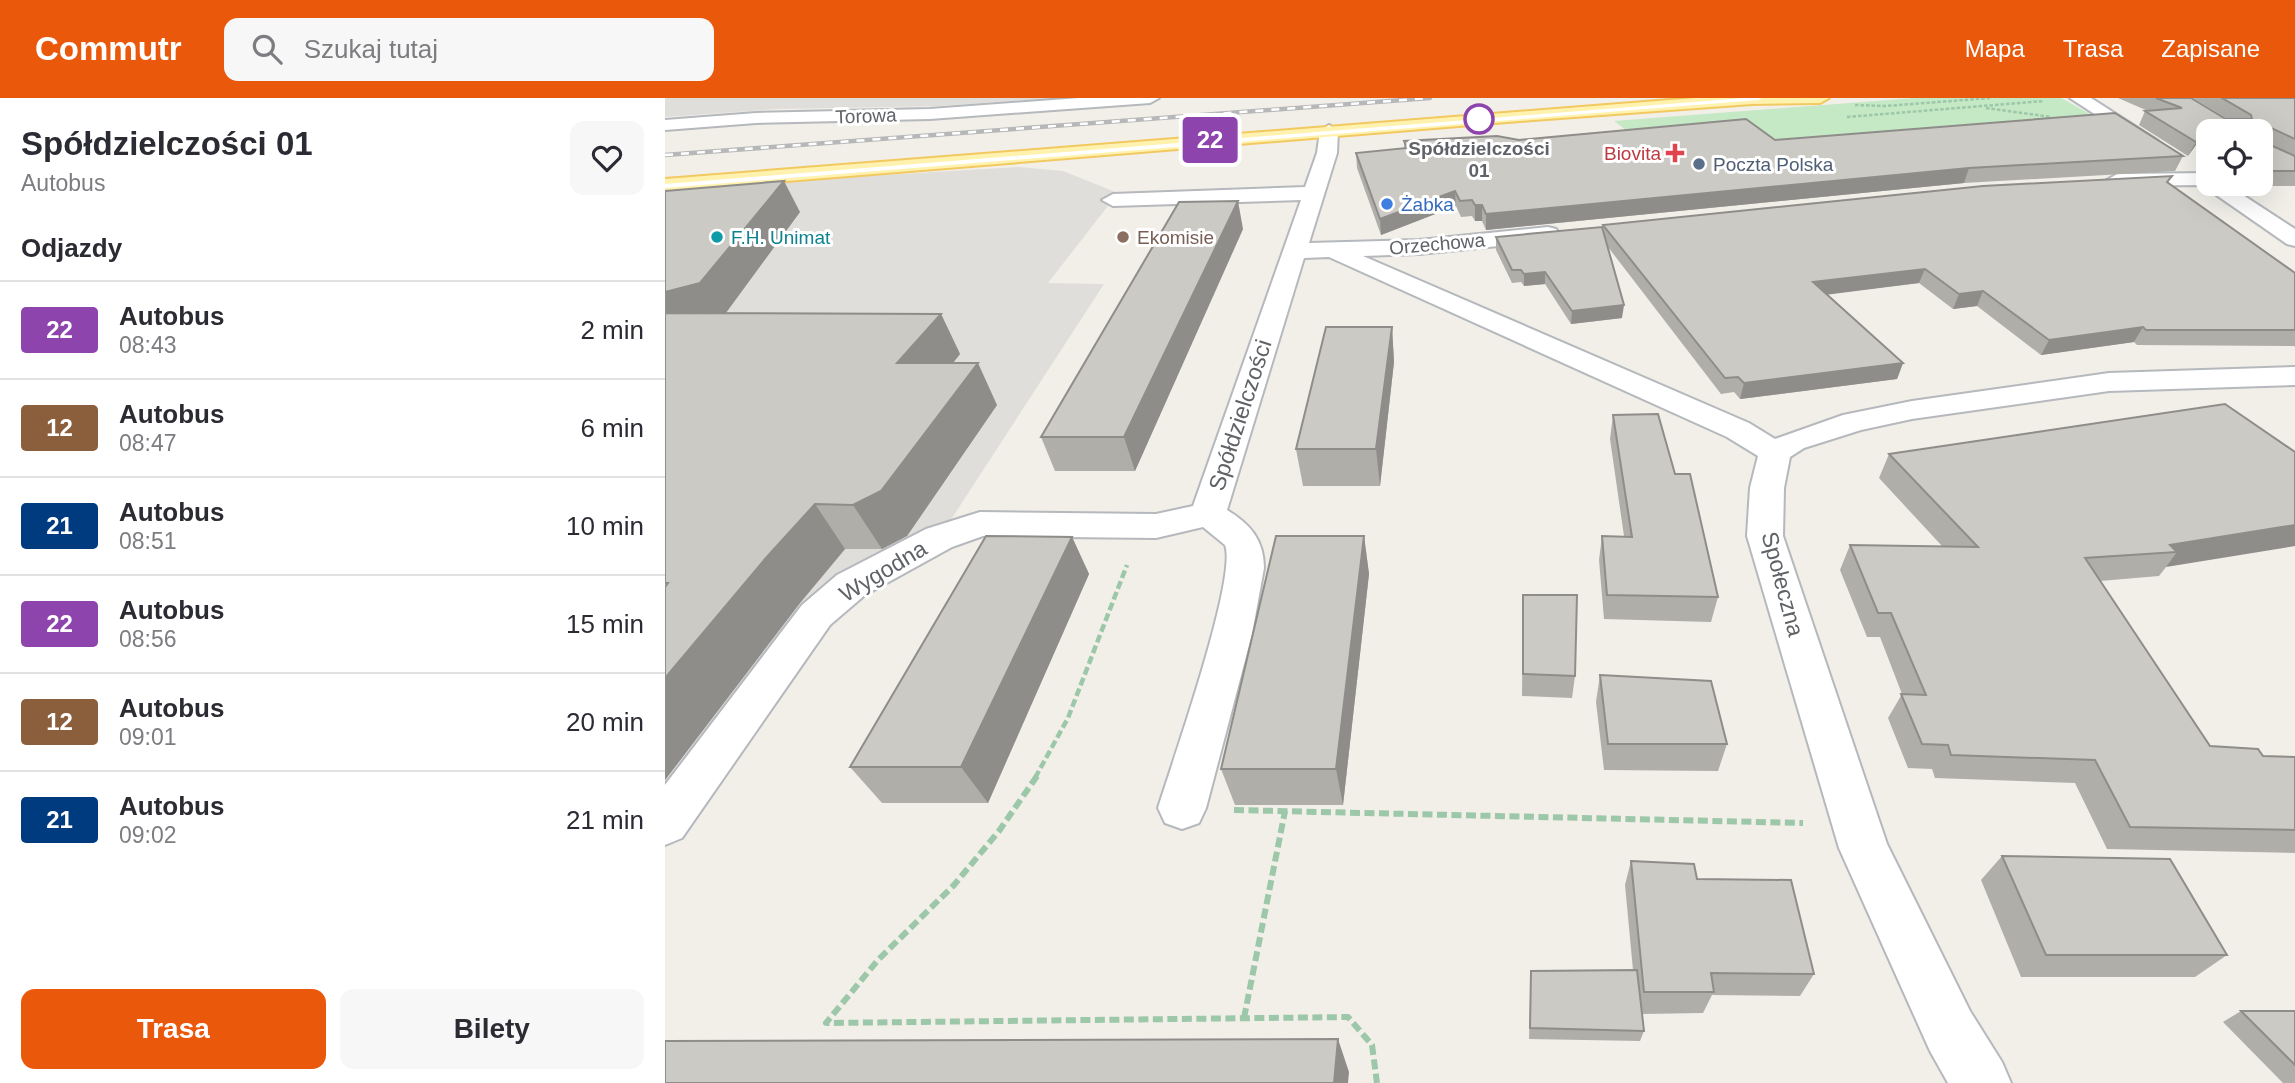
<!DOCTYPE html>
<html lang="pl">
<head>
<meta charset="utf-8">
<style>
  body { margin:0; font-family:Helvetica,sans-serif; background:#f7f7f7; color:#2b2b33; height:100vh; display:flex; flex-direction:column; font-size:26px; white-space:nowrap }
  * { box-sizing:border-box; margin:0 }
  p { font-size:23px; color:#7c7c81 }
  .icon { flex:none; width:38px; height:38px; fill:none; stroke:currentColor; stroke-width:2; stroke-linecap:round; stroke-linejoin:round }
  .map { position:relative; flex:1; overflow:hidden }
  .details { display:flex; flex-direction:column; background:#fff; width:665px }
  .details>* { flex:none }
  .badge { padding:0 14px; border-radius:5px; font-size:24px; line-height:46px }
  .fabs { position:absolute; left:1531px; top:21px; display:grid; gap:14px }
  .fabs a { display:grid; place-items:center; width:77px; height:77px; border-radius:14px; background:#fff; box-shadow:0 7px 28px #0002; font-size:35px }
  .map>.badge { position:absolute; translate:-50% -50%; box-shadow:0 0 0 4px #fff }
  h2 { padding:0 21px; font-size:26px; line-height:63px }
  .round { display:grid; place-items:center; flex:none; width:74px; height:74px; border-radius:14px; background:#f7f7f7 }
  .overview { display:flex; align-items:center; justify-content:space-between; height:119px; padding:0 21px }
  h1 { font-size:33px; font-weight:700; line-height:52px }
  .primary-button { display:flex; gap:14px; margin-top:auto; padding:14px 21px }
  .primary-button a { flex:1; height:80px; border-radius:14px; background:#ea580c; color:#fff; font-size:28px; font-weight:700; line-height:80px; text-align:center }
  .primary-button a+a { background:#f7f7f7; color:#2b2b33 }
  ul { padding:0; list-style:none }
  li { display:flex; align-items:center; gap:21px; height:98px; padding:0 21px; border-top:2px solid #e1e1e2 }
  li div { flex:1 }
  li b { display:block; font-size:26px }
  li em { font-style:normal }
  li .badge { min-width:77px; font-weight:700; text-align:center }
  header { display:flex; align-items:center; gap:42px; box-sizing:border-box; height:98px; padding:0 35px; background:#ea580c; color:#fff }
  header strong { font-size:33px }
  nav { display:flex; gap:38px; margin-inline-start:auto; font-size:24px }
  .search { width:490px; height:63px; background:#f7f7f7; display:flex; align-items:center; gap:18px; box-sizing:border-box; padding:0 24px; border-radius:14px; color:#7c7c81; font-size:26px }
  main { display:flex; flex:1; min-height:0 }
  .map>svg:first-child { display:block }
  .industrial { fill:#e0deda }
  .green { fill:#c5e8c5 }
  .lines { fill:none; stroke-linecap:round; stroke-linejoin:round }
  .minor-casing { stroke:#b5b8bc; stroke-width:4 }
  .major-casing { stroke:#f2c960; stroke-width:4 }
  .path-far2 { stroke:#9cc7a9; stroke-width:2.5; stroke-dasharray:3.5 2; stroke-linecap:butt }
  .path-far1 { stroke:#9cc7a9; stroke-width:4.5; stroke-dasharray:8 3.5; stroke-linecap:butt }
  .path { stroke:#9cc7a9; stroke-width:6; stroke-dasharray:10 4.5; stroke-linecap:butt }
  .minor { fill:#fff; fill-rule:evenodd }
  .major { fill:#fff2af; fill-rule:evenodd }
  .rail-casing { stroke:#b6b7b8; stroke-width:4.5 }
  .rail { stroke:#fff; stroke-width:2.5; stroke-dasharray:8; stroke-linecap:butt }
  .wall { fill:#afaea9 }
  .shaded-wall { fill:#8f8d8a }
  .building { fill:#cccac5; stroke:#8f8d8a; stroke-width:2 }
  .line { fill:#8e44ad; stroke:#fff; stroke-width:2 }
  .stop-dot { fill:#fff; stroke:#8e44ad; stroke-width:3.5 }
  .health-dot { fill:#e0444e; stroke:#fff; stroke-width:2.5 }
  .service-dot { fill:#5c6f8a; stroke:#fff; stroke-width:2.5 }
  .shop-dot { fill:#3f7fe0; stroke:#fff; stroke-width:2.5 }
  .culture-dot { fill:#0f9aa8; stroke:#fff; stroke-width:2.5 }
  .education-dot { fill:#8d6e63; stroke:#fff; stroke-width:2.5 }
  .labels { text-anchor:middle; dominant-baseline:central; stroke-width:6; stroke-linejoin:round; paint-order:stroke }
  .far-street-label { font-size:19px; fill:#5f6368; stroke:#fff }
  .far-stop-label { font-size:19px; font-weight:bold; fill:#5f6368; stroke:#fff }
  .far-health-label { font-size:19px; fill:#be3a42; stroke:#fff; text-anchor:end }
  .far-service-label { font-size:19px; fill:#4e5e75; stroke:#fff; text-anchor:start }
  .far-shop-label { font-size:19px; fill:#366cbe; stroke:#fff; text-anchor:start }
  .far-culture-label { font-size:19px; fill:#0d838f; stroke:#fff; text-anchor:start }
  .far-education-label { font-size:19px; fill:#785e54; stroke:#fff; text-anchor:start }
  .street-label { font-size:23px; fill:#5f6368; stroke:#fff }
</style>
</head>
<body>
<header>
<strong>Commutr</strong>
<div class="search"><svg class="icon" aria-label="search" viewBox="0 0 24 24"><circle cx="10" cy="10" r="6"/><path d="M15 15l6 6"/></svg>Szukaj tutaj</div>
<nav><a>Mapa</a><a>Trasa</a><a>Zapisane</a></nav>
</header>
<main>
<section class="details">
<div class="overview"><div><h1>Spółdzielczości 01</h1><p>Autobus</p></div><a class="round"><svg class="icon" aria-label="heart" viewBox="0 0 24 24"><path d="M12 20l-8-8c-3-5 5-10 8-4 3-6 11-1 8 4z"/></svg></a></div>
<h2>Odjazdy</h2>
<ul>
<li><span class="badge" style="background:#8e44ad;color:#fff">22</span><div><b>Autobus</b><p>08:43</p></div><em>2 min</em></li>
<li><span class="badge" style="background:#8b5e3c;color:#fff">12</span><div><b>Autobus</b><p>08:47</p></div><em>6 min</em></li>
<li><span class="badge" style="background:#003b80;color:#fff">21</span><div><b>Autobus</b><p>08:51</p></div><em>10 min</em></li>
<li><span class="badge" style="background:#8e44ad;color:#fff">22</span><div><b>Autobus</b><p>08:56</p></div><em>15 min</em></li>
<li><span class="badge" style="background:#8b5e3c;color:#fff">12</span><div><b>Autobus</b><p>09:01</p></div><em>20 min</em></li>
<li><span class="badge" style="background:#003b80;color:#fff">21</span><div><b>Autobus</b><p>09:02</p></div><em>21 min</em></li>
</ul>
<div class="primary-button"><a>Trasa</a><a>Bilety</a></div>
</section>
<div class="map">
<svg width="1630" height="985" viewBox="0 0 1630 985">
  <rect width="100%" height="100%" fill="#f1efe8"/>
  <g class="industrial">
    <polygon points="0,0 391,0 275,8 112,11 0,19"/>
    <polygon points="353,69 398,73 453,95 383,185 439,186 274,440 186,487 0,725 0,90"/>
  </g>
  <polygon class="green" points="1250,0 1396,0 1443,26 1128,54 973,41 949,23"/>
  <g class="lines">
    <defs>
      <g id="minor">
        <polygon points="414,0 494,0 485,5 265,21 91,25 0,32 0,22 91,15 265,11"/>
        <polygon points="1405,0 1426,0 1493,43 1491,47 1477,47"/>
        <path d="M 664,27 L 673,33 L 672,55 L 644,145 L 754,142 L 883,129 L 891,131 L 895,136 L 891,141 L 883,143 L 754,156 L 698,158 L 1084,325 L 1110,341 L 1178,317 L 1247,303 L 1444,275 L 1630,269 L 1630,287 L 1444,293 L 1247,321 L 1196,332 L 1139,350 L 1125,359 L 1119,390 L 1118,438 L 1222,746 L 1305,913 L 1337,964 L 1346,985 L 1283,985 L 1265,953 L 1174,750 L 1082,438 L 1085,390 L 1093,358 L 1062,339 L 664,159 L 639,160 L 562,412 C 585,426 599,442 599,470 L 587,536 L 541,710 L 534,725 L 517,731 L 500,725 L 493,710 C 506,668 573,479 560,447 L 538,429 L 491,440 L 318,438 L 287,449 L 200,497 L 165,527 L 17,740 L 0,747 L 0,687 L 137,507 L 172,477 L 261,431 L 315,414 L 491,416 L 528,408 L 636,102 L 448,108 L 437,102 L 448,96 L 640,89 L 652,55 L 655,33 Z"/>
        <polygon points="1544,75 1544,86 1561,86 1630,131 1630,148 1622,146 1537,87 1452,88 1442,82 1452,76"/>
      </g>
      <polygon id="major" points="1030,0 1164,0 1155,5 1087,6 868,22 0,93 0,81"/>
    </defs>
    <use href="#minor" class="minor-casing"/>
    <use href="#major" class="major-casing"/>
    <g class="path-far2">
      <polyline points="1190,7 1221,8 1325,0"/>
      <polyline points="1321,10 1386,19"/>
      <polyline points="1182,19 1379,3"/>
    </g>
    <polyline class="path-far1" points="370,680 403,620 462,467"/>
    <g class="path">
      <polyline points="372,678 334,733 289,787 213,862 161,925 683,919 707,947 712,985"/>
      <polyline points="569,712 1138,725"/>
      <polyline points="579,920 620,713"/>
    </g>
    <use href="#minor" class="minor"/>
    <use href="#major" class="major"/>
    <defs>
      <polyline id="rail" points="0,57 765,0"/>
    </defs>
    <use href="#rail" class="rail-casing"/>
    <use href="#rail" class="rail"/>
  </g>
  <g class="wall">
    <polygon points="1453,0 1526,0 1561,21 1563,21 1528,0 1630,0 1630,88 1599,88 1595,86 1596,33 1544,33 1544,51 1533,44 1523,58 1474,27 1480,13 1483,13"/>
    <polygon points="854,42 1110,42 1518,58 1510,73 1299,85 821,132 817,123 810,123 807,118 796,119 791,108 716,137 692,70 691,55 739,51 739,43"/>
    <polygon points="1503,85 1630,175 1630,249 1629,248 1472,247 1469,244 1376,257 1312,208 1288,211 1254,185 1162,196 1238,265 1232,281 1075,301 1069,294 1056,296 943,149 957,220 906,226 880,186 859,188 856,184 847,185 831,152 831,139 938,131 938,127"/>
    <polygon points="0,93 135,114 60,215 276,216 295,256 288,265 332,307 242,438 217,451 180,451 135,505 0,682"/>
    <polygon points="578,131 470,373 390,373 376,339"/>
    <polygon points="727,229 729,264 715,388 638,388 631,351"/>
    <polygon points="948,317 1010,376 1053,499 1046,524 939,521 934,462 937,438 959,438 945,341"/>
    <polygon points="1630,354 1501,469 1494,478 1435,483 1545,648 1598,658 1630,659 1630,755 1442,751 1410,685 1270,680 1267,671 1243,670 1223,620 1237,596 1215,539 1202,539 1175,472 1185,447 1277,448 1214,380 1224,356"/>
    <polygon points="699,438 704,476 678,707 570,707 556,671"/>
    <polygon points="407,439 424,476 323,705 217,705 185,669"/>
    <polygon points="858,497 910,578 907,600 857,598"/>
    <polygon points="935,577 1062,646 1053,673 939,672 931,604"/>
    <polygon points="1337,758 1562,857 1530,879 1356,879 1316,782"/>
    <polygon points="966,763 1032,781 1149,876 1135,898 1047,897 1038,915 977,916 979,933 975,943 864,941 866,873 968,872 960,787"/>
    <polygon points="1576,913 1630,913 1630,985 1618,985 1558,924"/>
  </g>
  <g class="shaded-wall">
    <polygon points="1540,30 1533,44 1523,58 1531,44"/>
    <polygon points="1304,70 1299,85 821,132 821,116"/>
    <polygon points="119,83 135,114 58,219 0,235 0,194"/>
    <polygon points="790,93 791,108 716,137 715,121"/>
    <polygon points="573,103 578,131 470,373 459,339"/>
    <rect x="810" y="107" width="7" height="16"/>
    <polygon points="1260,171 1254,185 1144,199 1148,184"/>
    <polygon points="880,174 880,186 859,188 859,176"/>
    <polygon points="1318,193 1312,208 1288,211 1294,196"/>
    <polygon points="959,207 957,220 906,226 907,213"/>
    <polygon points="276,216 295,256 254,307 232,265"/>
    <polygon points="727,229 729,264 715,388 711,351"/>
    <polygon points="1478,229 1469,244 1376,257 1384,242"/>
    <polygon points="313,265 332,307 242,438 217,451 188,407"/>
    <polygon points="1238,265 1232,281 1075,301 1079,285"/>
    <polygon points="150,406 180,451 135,505 0,682 0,580 100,461"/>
    <polygon points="1630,427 1630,448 1501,469 1512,454 1505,447"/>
    <polygon points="699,438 704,476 678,707 671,671"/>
    <polygon points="407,439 424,476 323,705 296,669"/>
    <polygon points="673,941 684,974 683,985 669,985"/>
  </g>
  <g class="building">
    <polygon points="1491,0 1526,0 1561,21 1587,21 1586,17 1557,0 1630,0 1630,41 1602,28 1603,46 1630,58 1630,73 1608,73 1596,65 1596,33 1545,33 1540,30 1531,44 1480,13 1517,10"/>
    <polygon points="1450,15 1518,58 1304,70 821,116 817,107 810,107 807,102 795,103 790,93 715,121 691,55 742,50 739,43 832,38 854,42 1081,21 1110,42"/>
    <polygon points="1507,78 1502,84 1630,175 1630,232 1481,232 1478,229 1384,242 1318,193 1294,196 1260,171 1148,184 1238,265 1079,285 1073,279 1060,280 938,127 1318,88"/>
    <polygon points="119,83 35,185 0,194 0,93"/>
    <polygon points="573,103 459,339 376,339 514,104"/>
    <polygon points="937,129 959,207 907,213 880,174 859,176 856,172 847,172 831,139"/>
    <polygon points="0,215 276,216 232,265 313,265 216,393 188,407 150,406 100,461 0,580 0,489 3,485 0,485"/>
    <polygon points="661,229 727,229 711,351 631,351"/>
    <polygon points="1560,306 1630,354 1630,427 1505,447 1512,454 1420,460 1545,648 1593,651 1598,658 1630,659 1630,732 1465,729 1430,662 1286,657 1283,647 1257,646 1236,596 1261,597 1226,515 1213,515 1185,447 1313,449 1224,356"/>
    <polygon points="993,316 1010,376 1025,376 1053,499 942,497 937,438 967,439 948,317"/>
    <polygon points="321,438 407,439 296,669 185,669"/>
    <polygon points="611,438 699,438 671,671 556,671"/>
    <polygon points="858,497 912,497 910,578 858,576"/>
    <polygon points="935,577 1046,583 1062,646 943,646"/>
    <polygon points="1337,758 1505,761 1562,857 1381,857"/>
    <polygon points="966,763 1029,766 1032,781 1126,782 1149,876 1046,875 1049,894 979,894"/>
    <polygon points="972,872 979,933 865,930 866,873"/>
    <polygon points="1576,913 1630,913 1630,967"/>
    <polygon points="673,941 669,985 0,985 0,943"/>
  </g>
  <polygon class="line" points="1091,0 1093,1 0,89 0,87"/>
  <circle class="stop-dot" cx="814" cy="21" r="14"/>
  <path class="health-dot" d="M1006.5 44.5h7v7h7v7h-7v7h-7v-7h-7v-7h7z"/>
  <circle class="service-dot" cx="1034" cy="66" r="7"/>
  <circle class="shop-dot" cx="722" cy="106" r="7"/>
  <circle class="culture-dot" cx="52" cy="139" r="7"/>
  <circle class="education-dot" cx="458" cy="139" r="7"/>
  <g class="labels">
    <g class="far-street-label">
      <text transform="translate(201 18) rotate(-2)">Torowa</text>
      <text transform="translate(772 146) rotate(-5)">Orzechowa</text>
    </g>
    <g class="far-stop-label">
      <text x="814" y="50">Spółdzielczości<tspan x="814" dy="22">01</tspan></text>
    </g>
    <g class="far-health-label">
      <text x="996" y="55">Biovita</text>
    </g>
    <g class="far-service-label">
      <text x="1048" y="66">Poczta Polska</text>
    </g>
    <g class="far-shop-label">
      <text x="736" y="106">Żabka</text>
    </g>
    <g class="far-culture-label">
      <text x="66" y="139">F.H. Unimat</text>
    </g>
    <g class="far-education-label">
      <text x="472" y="139">Ekomisie</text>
    </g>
    <g class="street-label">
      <text transform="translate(575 317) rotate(-72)">Spółdzielczości</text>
      <text transform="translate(218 473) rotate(-31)">Wygodna</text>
      <text transform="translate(1118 486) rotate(75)">Społeczna</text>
    </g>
  </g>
</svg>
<div class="fabs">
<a><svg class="icon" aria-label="locate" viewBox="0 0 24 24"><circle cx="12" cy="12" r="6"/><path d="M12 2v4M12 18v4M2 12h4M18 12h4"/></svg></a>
</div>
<b class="badge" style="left:545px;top:42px;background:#8e44ad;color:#fff">22</b>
</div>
</main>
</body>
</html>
